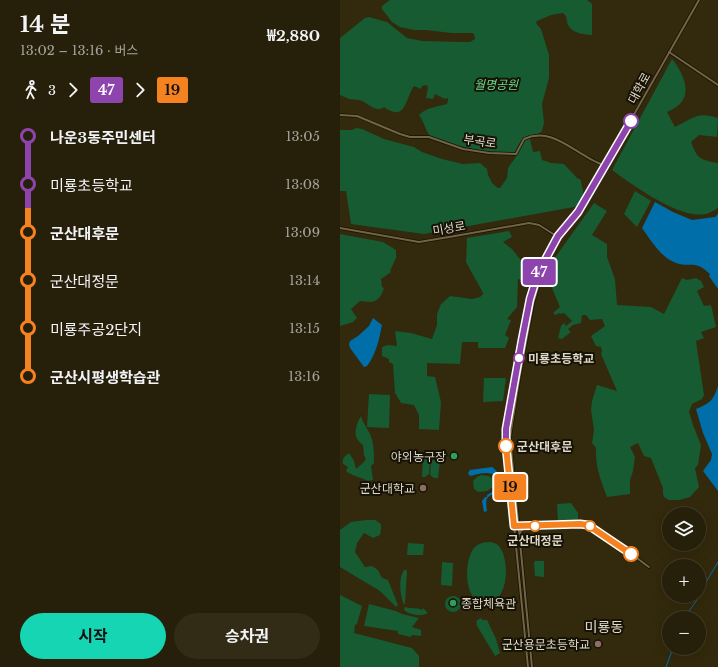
<!DOCTYPE html>
<html lang="ko">
<head>
<meta charset="utf-8">
<style>
  body { margin:0; font-family:"Libre Baskerville","Noto Sans KR",serif; background:#322c17; color:#f1f3f6; height:100vh; display:flex; flex-direction:column; font-size:15px; white-space:nowrap }
  * { box-sizing:border-box; margin:0 }
  p { font-size:13px; color:#a4a29c }
  .icon { flex:none; width:22px; height:22px; fill:none; stroke:currentColor; stroke-width:2; stroke-linecap:round; stroke-linejoin:round }
  .map { position:relative; flex:1; overflow:hidden }
  .details { display:flex; flex-direction:column; background:#261f09; width:340px }
  .details>* { flex:none }
  .badge { padding:0 8px; border-radius:3px; font-size:14px; line-height:26px }
  .tools { position:absolute; left:322px; top:507px; display:grid; gap:8px }
  .tools a { display:grid; place-items:center; width:44px; height:44px; border-radius:50%; background:#261f09; box-shadow:0 4px 16px #0002,0 0 0 1px #423d2a; font-size:20px }
  .map>.badge { position:absolute; translate:-50% -50%; box-shadow:0 0 0 2px #fff }
  .legs { display:flex; align-items:center; gap:6px; height:44px; padding:0 20px; font-size:13px }
  .legs p { margin-inline-start:auto }
  .overview { display:flex; align-items:center; justify-content:space-between; height:68px; padding:0 20px }
  h1 { font-size:22px; font-weight:700; line-height:30px }
  .action { display:flex; gap:8px; margin-top:auto; padding:8px 20px }
  .action a { flex:1; height:46px; border-radius:24px; background:#15d5b3; color:#111; font-size:16px; font-weight:700; line-height:46px; text-align:center }
  .action a+a { background:#322c17; color:#f1f3f6 }
  ul { padding:0 20px; list-style:none }
  li { display:flex; align-items:center; gap:14px; height:48px; font-size:15px }
  li i { display:grid; place-items:center; width:6px; height:100%; margin:0 5px; background:currentColor }
  li i::after { content:''; width:10px; height:10px; margin:-5px; border:3px solid; border-radius:50%; background:#261f09 }
  li p { margin-inline-start:auto }
  li:first-child i { background:linear-gradient(#0000 50%,currentColor 0) }
  li:last-child i { background:linear-gradient(currentColor 50%,#0000 0) }
  main { display:flex; flex:1; min-height:0 }
  .map>svg:first-child { display:block }
  .green { fill:#165b31 }
  .water { fill:#006ea8 }
  .lines { fill:none; stroke-linecap:round; stroke-linejoin:round }
  .stream { stroke:#006ea8; stroke-width:1 }
  .minor-casing { stroke:#1a1100; stroke-width:3.5 }
  .minor { stroke:#706547; stroke-width:2 }
  .line-1-casing { stroke:#fff; stroke-width:9 }
  .line-2-casing { stroke:#fff; stroke-width:9 }
  .line-1 { stroke:#8e44ad; stroke-width:6 }
  .line-2 { stroke:#f58220; stroke-width:6 }
  .stop-1-dot { fill:#fff; stroke:#8e44ad; stroke-width:2 }
  .stop-2-dot { fill:#fff; stroke:#f58220; stroke-width:2 }
  .leisure-dot { fill:#2e9e5b; stroke:#161206; stroke-width:1.5 }
  .education-dot { fill:#8d6e63; stroke:#161206; stroke-width:1.5 }
  .labels { text-anchor:middle; dominant-baseline:central; stroke-width:4; stroke-linejoin:round; paint-order:stroke }
  .park-label { font-size:12px; font-style:italic; fill:#69dc8e; stroke:#161206 }
  .street-label { font-size:12px; fill:#ded8c7; stroke:#161206 }
  .stop-label { font-size:12px; font-weight:bold; fill:#ded8c7; stroke:#161206; text-anchor:start }
  .poi-label { font-size:12px; fill:#ded8c7; stroke:#161206; text-anchor:end }
  .quarter-label { font-size:14px; fill:#ded8c7; stroke:#161206 }
</style>
</head>
<body>
<main>
<section class="details">
<div class="overview"><div><h1>14 분</h1><p>13:02 – 13:16 · 버스</p></div><b>₩2,880</b></div>
<div class="legs"><svg class="icon" aria-label="walk" viewBox="0 0 24 24"><circle cx="13" cy="4" r="2"/><path d="M13 8l-2 6 4 7M11 14l-3 7M7 12l3-4h3l4 4"/></svg>3<svg class="icon" aria-label="forward" viewBox="0 0 24 24"><path d="M9 5l7 7-7 7"/></svg><b class="badge" style="background:#8e44ad;color:#fff">47</b><svg class="icon" aria-label="forward" viewBox="0 0 24 24"><path d="M9 5l7 7-7 7"/></svg><b class="badge" style="background:#f58220;color:#111">19</b></div>
<ul>
<li><i style="color:#8e44ad"></i><b>나운3동주민센터</b><p>13:05</p></li>
<li><i style="color:#8e44ad"></i><span>미룡초등학교</span><p>13:08</p></li>
<li><i style="color:#f58220"></i><b>군산대후문</b><p>13:09</p></li>
<li><i style="color:#f58220"></i><span>군산대정문</span><p>13:14</p></li>
<li><i style="color:#f58220"></i><span>미룡주공2단지</span><p>13:15</p></li>
<li><i style="color:#f58220"></i><b>군산시평생학습관</b><p>13:16</p></li>
</ul>
<div class="action"><a>시작</a><a>승차권</a></div>
</section>
<div class="map">
<svg width="378" height="667" viewBox="0 0 378 667">
  <rect width="100%" height="100%" fill="#33290c"/>
  <g class="green">
    <path d="M 50,0 L 247,0 L 252,4 L 252,35 C 243,34 233,34 228,25 C 226,20 228,17 223,13 L 211,15 L 197,21 L 196,23 L 201,29 L 209,55 L 209,78 L 202,104 L 204,123 L 202,131 C 197,136 189,134 184,138 C 180,141 177,148 175,152 L 173,153 C 142,152 121,147 91,138 C 86,131 84,122 79,115 C 87,107 97,107 107,104 L 108,100 L 108,98 L 105,99 L 95,94 L 93,99 L 86,98 L 88,88 L 87,85 L 82,86 L 81,89 L 74,86 C 65,99 66,123 44,107 C 36,113 29,104 22,101 C 18,99 13,100 9,99 C 6,98 3,96 0,95 L 0,38 L 25,18 L 29,17 L 47,22 L 67,38 L 82,41 L 123,42 L 130,42 L 135,39 L 134,34 L 132,33 L 111,33 L 86,30 L 74,30 L 60,27 L 52,22 L 42,9 L 42,6 Z"/>
    <path d="M 332,59 C 347,78 355,101 327,112 L 335,127 C 352,119 357,111 378,118 L 377,137 L 359,135 L 351,142 C 357,159 361,160 378,163 L 378,207 C 376,210 375,210 371,212 C 346,225 293,185 272,170 Z"/>
    <path d="M 16,128 L 22,129 L 44,139 L 74,147 L 82,152 L 102,159 L 123,164 L 140,163 L 147,169 L 148,175 L 152,183 L 158,188 L 160,188 L 167,178 L 168,168 L 175,158 L 183,143 L 186,140 L 190,139 L 193,152 L 200,151 L 202,160 L 211,163 L 224,164 L 237,178 L 241,180 C 241,185 242,186 243,190 C 244,196 239,205 234,207 L 84,234 L 11,224 L 6,191 L 0,191 L 0,130 L 12,130 Z"/>
    <polygon points="295,191 311,201 297,227 284,214"/>
    <path d="M 254,203 L 267,211 L 252,235 L 267,244 L 267,257 L 275,279 L 277,305 L 311,307 L 324,314 L 342,278 L 347,280 L 356,278 L 361,281 L 364,287 L 357,291 L 364,306 L 371,305 L 376,327 L 361,332 L 364,338 L 356,341 L 364,395 L 362,399 L 352,404 L 349,412 L 353,425 L 361,445 L 358,465 L 355,468 L 359,487 L 350,497 L 340,500 L 329,500 L 324,497 L 323,494 L 323,488 L 311,458 L 304,456 L 298,443 L 290,447 L 295,457 L 293,471 L 290,480 L 290,494 L 267,497 C 261,481 255,466 256,448 L 252,443 L 254,430 L 251,410 L 252,401 L 257,385 L 277,391 L 261,354 L 262,351 L 261,347 L 256,346 L 251,336 L 265,326 L 262,319 L 250,320 L 246,315 L 242,315 L 241,323 L 233,325 L 228,329 L 231,332 L 222,339 L 218,338 L 221,326 L 224,323 L 226,326 L 232,321 L 224,313 L 220,314 L 219,313 L 216,315 L 213,313 L 220,307 L 212,288 L 206,282 L 209,269 L 214,259 Z"/>
    <polygon points="169,231 172,237 163,242 172,249 184,264 182,280 178,279 177,307 167,319 171,320 165,335 169,338 165,348 138,348 138,342 122,342 120,364 87,363 87,376 95,377 101,402 99,430 79,429 79,415 74,405 61,403 55,393 53,364 49,362 49,359 42,356 42,347 48,345 57,346 55,331 71,333 92,339 97,325 97,314 101,304 110,296 132,299 140,297 143,294 142,291 126,262 127,238"/>
    <path d="M 0,234 L 43,242 L 56,250 L 56,258 L 50,271 L 51,272 L 41,279 L 42,287 L 44,288 C 42,295 38,302 30,302 C 27,302 23,301 20,301 L 11,309 L 17,318 L 13,322 L 0,326 Z"/>
    <polygon points="144,378 166,378 163,401 143,402"/>
    <polygon points="29,394 50,395 49,428 27,427"/>
    <path d="M 21,416 C 23,423 27,428 30,434 C 34,443 34,453 34,463 L 31,466 L 33,480 L 28,481 C 21,477 11,476 6,471 L 8,467 L 3,464 C 2,458 4,457 9,453 L 14,461 L 16,469 L 23,463 L 26,459 L 24,455 L 23,445 C 12,437 15,427 21,416 Z"/>
    <polygon points="83,459 90,459 89,474 85,477 82,477"/>
    <polygon points="91,460 100,461 98,478 94,478 90,475"/>
    <polygon points="141,475 149,476 153,479 153,487 147,491 138,492 134,489 133,481 137,477"/>
    <polygon points="231,503 238,513 238,519 236,521 218,522 217,504"/>
    <polygon points="26,520 35,520 41,524 41,529 40,535 33,538 24,533 17,543 15,552 25,567 32,566 38,570 42,578 48,580 58,605 56,607 40,591 0,567 0,530 11,522"/>
    <path d="M 150,542 C 153,543 156,543 158,545 C 171,558 169,605 145,603 C 122,602 124,557 135,547 C 139,543 145,542 150,542 Z"/>
    <polygon points="68,543 84,544 83,555 67,555"/>
    <polygon points="195,561 204,561 204,577 195,576 194,563"/>
    <polygon points="102,562 113,563 112,586 101,585"/>
    <path d="M 64,570 L 66,570 L 67,571 L 65,603 L 64,605 C 60,595 58,579 64,570 Z"/>
    <polygon points="0,595 22,606 17,624 15,625 14,633 72,648 79,656 79,667 0,667"/>
    <circle cx="113" cy="604" r="8"/>
    <polygon points="29,604 56,611 62,614 79,618 72,627 81,630 81,636 72,635 71,637 58,634 58,631 24,626"/>
    <path d="M 65,607 C 70,609 76,607 82,610 L 83,608 L 88,613 C 81,617 70,615 64,610 Z"/>
    <polygon points="141,618 142,620 147,620 156,639 160,653 155,656 136,624 137,623 136,621"/>
  </g>
  <g class="water">
    <path d="M 315,202 L 333,212 L 352,220 L 375,217 L 378,214 L 378,289 L 369,276 L 370,274 C 354,259 352,268 336,263 C 320,257 311,240 302,228 Z"/>
    <path d="M 33,318 L 42,325 C 39,340 36,354 27,366 L 24,367 L 10,348 L 9,344 L 10,341 L 18,336 L 29,326 Z"/>
    <path d="M 378,386 L 378,491 L 363,471 L 371,460 L 372,454 L 363,433 L 356,409 C 370,403 373,401 378,386 Z"/>
    <path d="M 152,467 C 160,472 159,480 160,488 C 151,499 144,492 147,511 L 144,512 L 142,501 L 145,497 L 147,497 L 147,495 L 157,489 C 158,484 157,479 155,475 C 145,471 139,474 130,476 L 128,473 L 130,470 Z"/>
  </g>
  <g class="lines">
    <g class="stream">
      <polyline points="359,594 378,562"/>
      <polyline points="344,618 357,600"/>
      <polyline points="326,667 333,648"/>
    </g>
    <defs>
      <g id="minor">
        <polyline points="329,52 378,85"/>
        <path d="M 0,115 L 17,116 L 60,134 L 70,137 L 89,137 L 123,149 L 149,153 L 176,154 L 184,139 C 209,128 227,146 247,157 C 253,161 259,163 265,166"/>
        <polyline points="0,228 79,242 115,236 189,223 199,225 218,237"/>
        <path d="M 174,526 L 240,524 C 261,527 292,555 309,567"/>
        <polyline points="180,533 181,531 188,526"/>
        <polyline points="188,667 166,445 166,429 188,312 198,273 218,237 238,213 359,0"/>
        <polyline points="192,667 170,437 179,380 193,304 202,274 203,266"/>
      </g>
    </defs>
    <use href="#minor" class="minor-casing"/>
    <use href="#minor" class="minor"/>
  </g>
  <g class="lines">
    <defs>
      <polyline id="line-1" points="166,446 166,429 182,340 190,299 198,273 218,236 238,212 291,121"/>
      <polyline id="line-2" points="166,446 174,526 240,524 248,525 291,554"/>
    </defs>
    <use href="#line-1" class="line-1-casing"/>
    <use href="#line-2" class="line-2-casing"/>
    <use href="#line-1" class="line-1"/>
    <use href="#line-2" class="line-2"/>
  </g>
  <g class="stop-1-dot">
    <circle cx="291" cy="121" r="7"/>
    <circle cx="179" cy="358" r="5"/>
  </g>
  <g class="stop-2-dot">
    <circle cx="166" cy="446" r="7"/>
    <circle cx="195" cy="526" r="5"/>
    <circle cx="250" cy="526" r="5"/>
    <circle cx="291" cy="554" r="7"/>
  </g>
  <g class="leisure-dot">
    <circle cx="114" cy="456" r="4"/>
    <circle cx="113" cy="603" r="4"/>
  </g>
  <g class="education-dot">
    <circle cx="83" cy="488" r="4"/>
    <circle cx="258" cy="644" r="4"/>
  </g>
  <g class="labels">
    <g class="park-label">
      <text x="156" y="84">월명공원</text>
    </g>
    <g class="street-label">
      <text transform="translate(299 88) rotate(-61)">대학로</text>
      <text transform="translate(140 141) rotate(8)">부곡로</text>
      <text transform="translate(109 228) rotate(-10)">미성로</text>
    </g>
    <g class="stop-label">
      <text x="188" y="358">미룡초등학교</text>
      <text x="177" y="446">군산대후문</text>
      <text x="195" y="540" text-anchor="middle">군산대정문</text>
    </g>
    <g class="poi-label">
      <text x="106" y="456">야외농구장</text>
      <text x="75" y="488">군산대학교</text>
      <text x="121" y="603" text-anchor="start">종합체육관</text>
      <text x="250" y="644">군산용문초등학교</text>
    </g>
    <g class="quarter-label">
      <text x="264" y="627">미룡동</text>
    </g>
  </g>
</svg>
<div class="tools">
<a><svg class="icon" aria-label="layers" viewBox="0 0 24 24"><path d="M12 4l9 5-9 5-9-5zM3 14l9 5 9-5"/></svg></a>
<a>+</a>
<a>−</a>
</div>
<b class="badge" style="left:199px;top:272px;background:#8e44ad;color:#fff">47</b>
<b class="badge" style="left:170px;top:487px;background:#f58220;color:#111">19</b>
</div>
</main>
</body>
</html>
